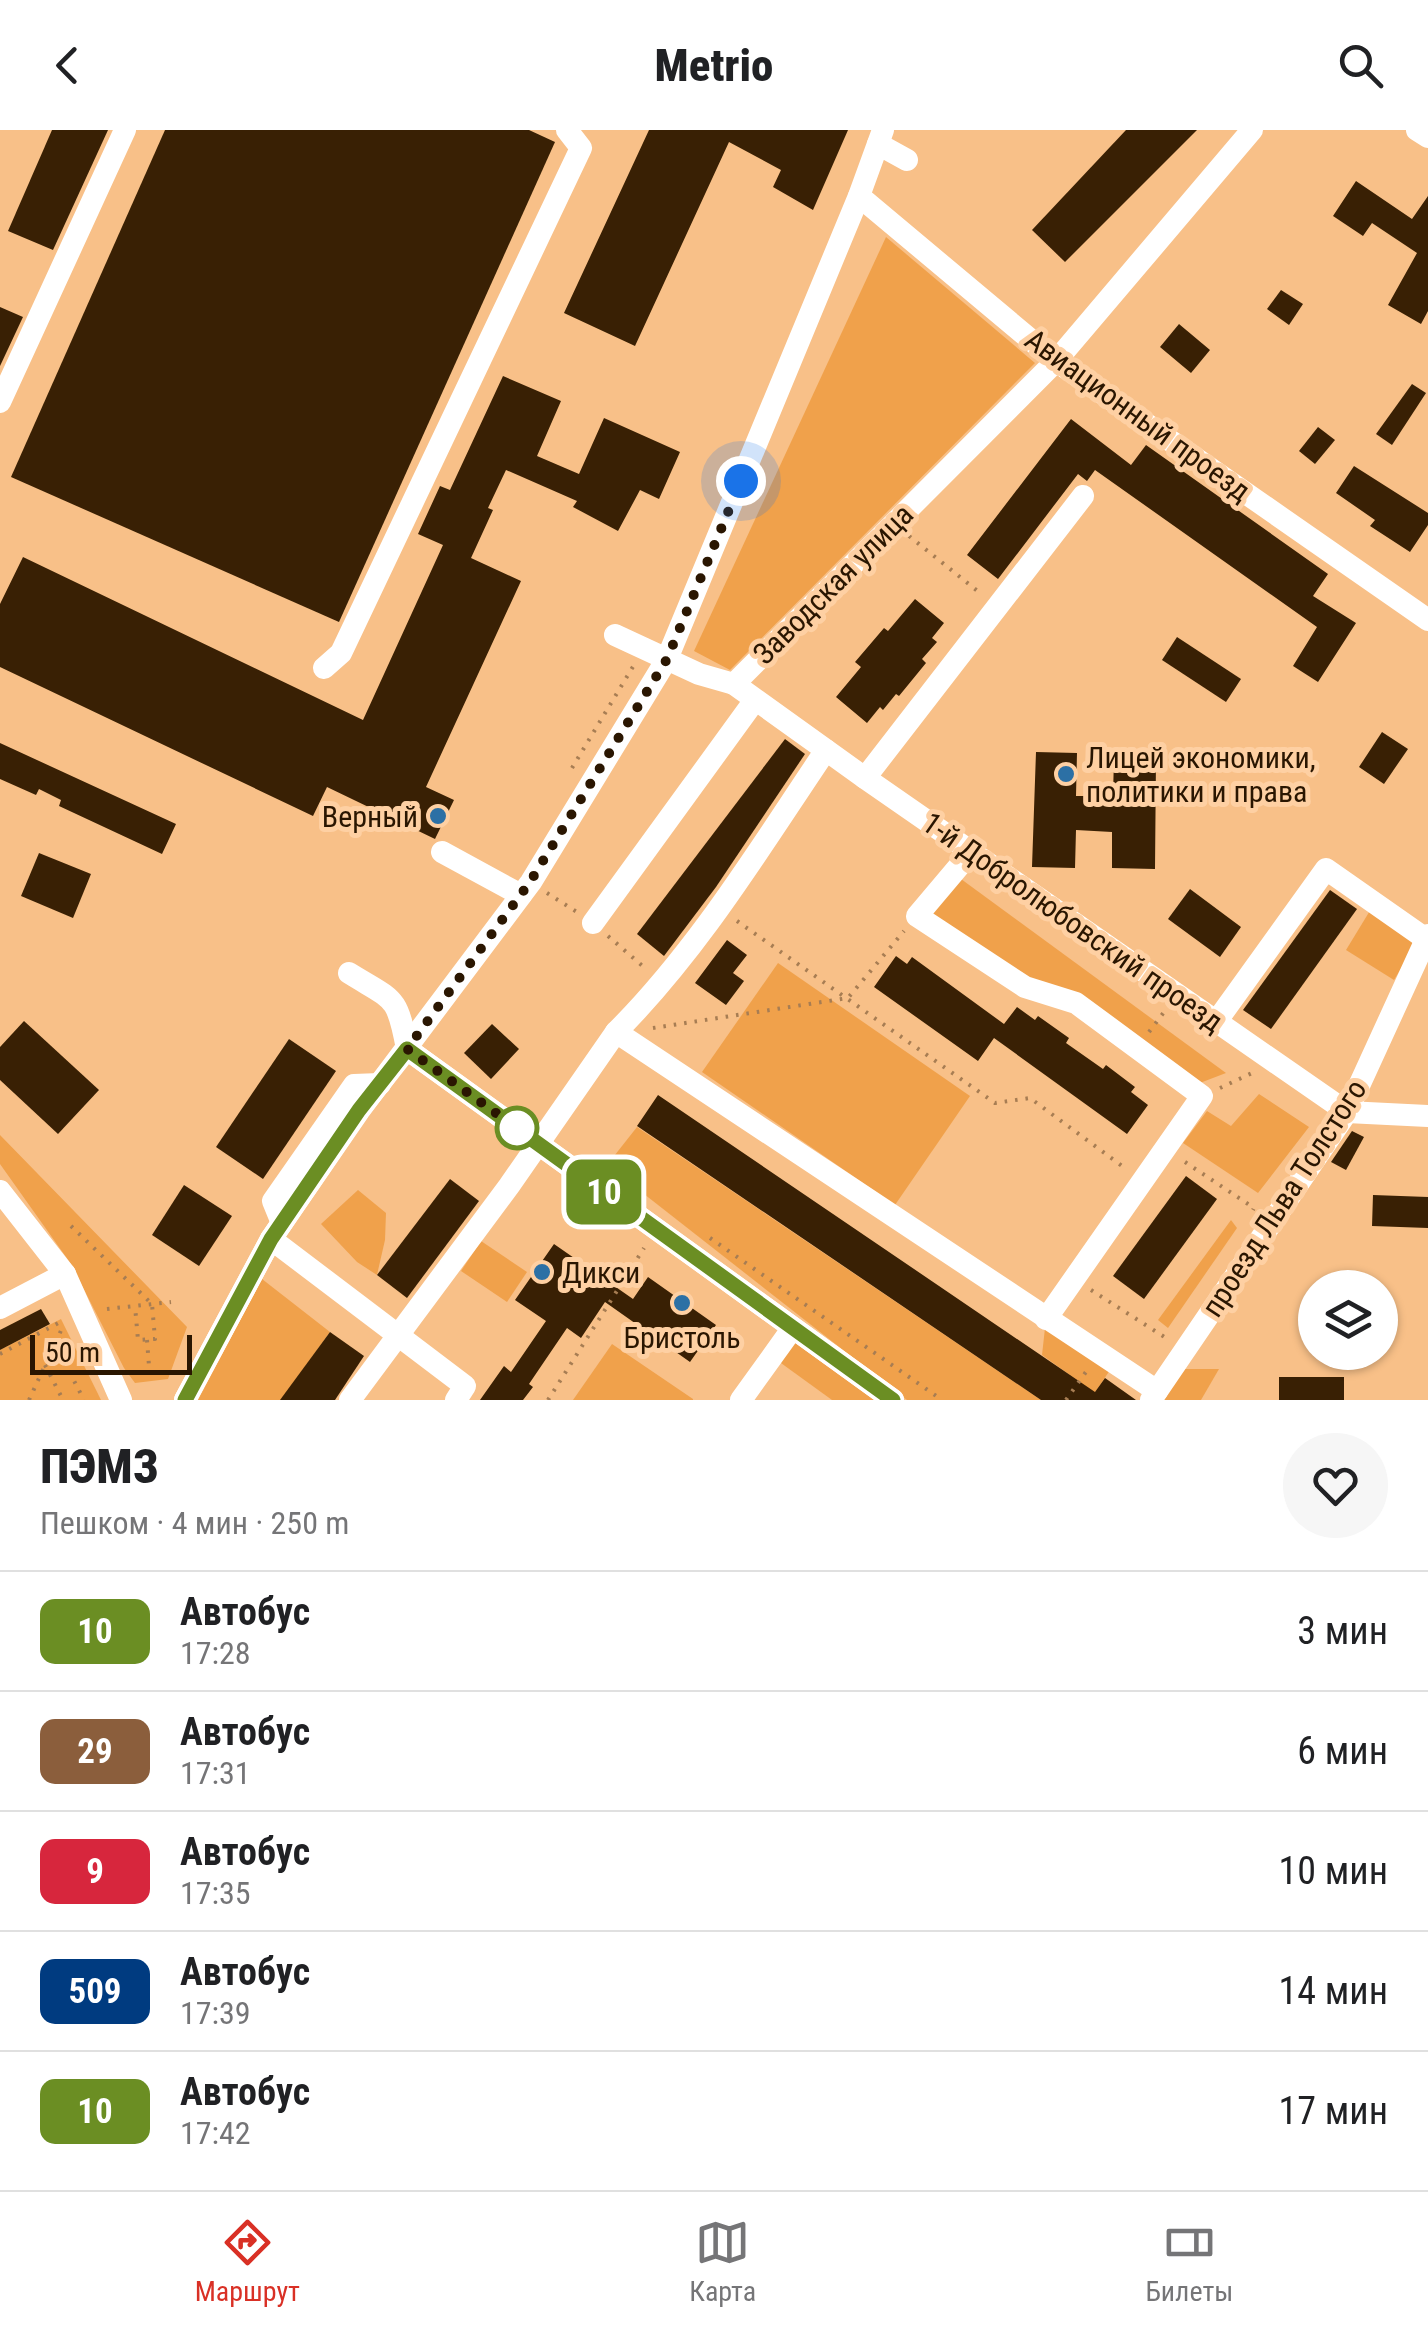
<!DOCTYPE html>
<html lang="ru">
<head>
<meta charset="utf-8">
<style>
  body { margin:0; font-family:"Roboto Condensed",sans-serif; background:#f6f6f6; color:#202124; height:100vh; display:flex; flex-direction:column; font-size:38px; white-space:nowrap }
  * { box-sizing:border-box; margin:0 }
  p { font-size:32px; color:#757577 }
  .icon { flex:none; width:55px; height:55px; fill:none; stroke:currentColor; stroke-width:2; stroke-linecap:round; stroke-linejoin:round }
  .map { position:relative; height:1270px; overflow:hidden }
  .panel { display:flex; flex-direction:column; background:#fff; flex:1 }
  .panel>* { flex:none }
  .badge { padding:0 20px; border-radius:15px; font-size:35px; line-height:65px }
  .buttons { position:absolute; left:1298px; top:1140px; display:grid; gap:20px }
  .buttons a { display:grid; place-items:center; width:100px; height:100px; border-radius:50%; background:#fff; box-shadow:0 2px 8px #0004; font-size:50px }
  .scale { position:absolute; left:30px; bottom:25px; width:162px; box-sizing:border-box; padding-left:10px; border:5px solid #2a1601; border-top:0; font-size:28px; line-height:35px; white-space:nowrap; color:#2a1601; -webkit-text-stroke:8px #fed0a3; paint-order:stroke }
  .you { position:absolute; width:50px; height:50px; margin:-25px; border:8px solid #fff; border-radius:50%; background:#1a73e8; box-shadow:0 0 0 15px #1a73e833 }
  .map>.badge { position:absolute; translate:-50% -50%; box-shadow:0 0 0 5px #fff }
  .round { display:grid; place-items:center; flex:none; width:105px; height:105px; border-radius:52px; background:#f6f6f6 }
  .headline { display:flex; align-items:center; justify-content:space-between; height:170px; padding:0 40px }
  h1 { font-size:48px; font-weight:800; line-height:75px }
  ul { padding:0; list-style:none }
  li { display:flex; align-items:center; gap:30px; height:120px; padding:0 40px; border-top:2px solid #e0e0e0 }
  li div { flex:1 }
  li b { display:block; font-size:38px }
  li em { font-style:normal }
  li .badge { min-width:110px; font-weight:700; text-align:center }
  header { display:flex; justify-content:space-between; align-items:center; height:130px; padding:0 40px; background:#fff; font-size:45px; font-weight:800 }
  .dock { display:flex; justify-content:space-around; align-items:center; height:140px; border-top:2px solid #e0e0e0; background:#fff; font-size:28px; color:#757577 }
  .dock a { display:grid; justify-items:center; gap:5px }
  .dock .on { color:#d93025 }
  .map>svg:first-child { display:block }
  .green { fill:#f0a14b }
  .building { fill:#392004 }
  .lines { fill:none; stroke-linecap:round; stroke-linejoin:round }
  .path { stroke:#a77d53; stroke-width:4; stroke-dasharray:2.5 8; stroke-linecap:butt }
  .minor { stroke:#fff; stroke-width:22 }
  .line-casing { stroke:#fff; stroke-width:22 }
  .line { stroke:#6b8e23; stroke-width:15 }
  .walk { stroke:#2a1601; stroke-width:10; stroke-dasharray:0 18 }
  .poi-dot { fill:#2c70a5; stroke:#fed0a3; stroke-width:4 }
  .stop-dot { fill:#fff; stroke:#6b8e23; stroke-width:5 }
  .labels { text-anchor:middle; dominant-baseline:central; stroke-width:10; stroke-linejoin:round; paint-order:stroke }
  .street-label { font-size:30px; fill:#2a1601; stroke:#fed0a3 }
  .poi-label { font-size:30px; fill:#2a1601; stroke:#fed0a3; text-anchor:start }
</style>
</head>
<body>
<header><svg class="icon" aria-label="back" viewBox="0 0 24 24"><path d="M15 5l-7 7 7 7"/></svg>Metrio<svg class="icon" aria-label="search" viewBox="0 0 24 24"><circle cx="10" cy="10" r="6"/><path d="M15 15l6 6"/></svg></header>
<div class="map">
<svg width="1428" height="1270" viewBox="0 0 1428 1270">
  <rect width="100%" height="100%" fill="#f8c088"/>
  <g class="green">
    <polygon points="886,107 1035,233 730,540 694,521"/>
    <polygon points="961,749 1226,943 1192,956 928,788"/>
    <polygon points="1371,779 1419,809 1394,850 1346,820"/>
    <polygon points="778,833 970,966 895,1075 702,942"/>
    <polygon points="1259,964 1309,997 1258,1063 1183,1013 1207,981 1231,996"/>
    <polygon points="637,997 1041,1270 907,1270 607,1035"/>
    <polygon points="0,1005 187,1197 168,1249 135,1253 124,1238 71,1134 0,1034"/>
    <polygon points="358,1060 386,1083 385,1110 377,1145 357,1132 321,1094"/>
    <polygon points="1231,1090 1237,1098 1168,1198 1158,1190"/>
    <polygon points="481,1111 527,1142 507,1172 461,1141"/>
    <polygon points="262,1149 330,1202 281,1270 198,1270"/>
    <polygon points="61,1189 101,1270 0,1270 0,1220"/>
    <polygon points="1046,1189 1114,1234 1090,1270 1054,1270 1070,1245 1042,1225"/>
    <polygon points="792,1199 893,1270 832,1270 774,1228"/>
    <polygon points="612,1214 693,1269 693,1270 573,1270"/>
    <polygon points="1182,1239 1219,1239 1201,1270 1162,1270"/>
  </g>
  <g class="building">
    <polygon points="52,0 108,0 53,120 8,101"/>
    <polygon points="165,0 529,0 555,12 339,492 11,347"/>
    <polygon points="649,0 848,0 813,80 773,57 781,40 729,12 635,216 564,183"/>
    <polygon points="1126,0 1197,0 1065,132 1032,100"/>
    <polygon points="1356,51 1412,89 1428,66 1428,181 1421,194 1388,175 1417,123 1372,93 1363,106 1333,86"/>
    <polygon points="1281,160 1303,174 1289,195 1267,179"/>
    <polygon points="0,177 23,187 0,236"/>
    <polygon points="1179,194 1210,220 1191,243 1160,217"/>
    <polygon points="503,246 561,271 537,326 579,344 604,288 680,322 659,369 640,360 618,401 573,377 577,371 506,340 488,378 493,380 471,428 521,451 426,657 454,670 435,709 327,657 313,686 0,537 0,474 23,427 363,590 443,415 418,404 440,356 450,360"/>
    <polygon points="1412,254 1426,263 1392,315 1376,304"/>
    <polygon points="1071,289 1131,335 1146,315 1328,444 1313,466 1356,493 1318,552 1293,536 1317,497 1095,340 1087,351 1078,344 998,449 967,425"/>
    <polygon points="1318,297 1335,310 1315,334 1299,321"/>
    <polygon points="1354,336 1428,383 1428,395 1410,422 1370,396 1375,390 1336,363"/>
    <polygon points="915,469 944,493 932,508 937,512 922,529 926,533 899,566 896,564 883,580 880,577 867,593 836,567 861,537 855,532 884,498 888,501"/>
    <polygon points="1177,507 1241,549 1226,572 1162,530"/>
    <polygon points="1382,602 1408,619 1384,654 1359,637"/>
    <polygon points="785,609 805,624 716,757 664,826 637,804"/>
    <polygon points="0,613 176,694 162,724 59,676 61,670 39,659 36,665 0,649"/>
    <polygon points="1036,622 1077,623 1076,666 1113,666 1114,627 1156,628 1155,739 1112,738 1112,702 1076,700 1075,738 1032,737"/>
    <polygon points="39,723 91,744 73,788 21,766"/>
    <polygon points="1190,759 1241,797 1220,827 1168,789"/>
    <polygon points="1330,760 1357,779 1271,899 1243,880"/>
    <polygon points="727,810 747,825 733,843 744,851 726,875 695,853"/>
    <polygon points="896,826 907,834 912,827 1004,894 1017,877 1035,890 1038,886 1069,908 1066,913 1103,939 1106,935 1135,957 1131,962 1148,975 1127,1004 994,908 978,931 874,857"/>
    <polygon points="24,891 99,960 58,1004 0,950 0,917"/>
    <polygon points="492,894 519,919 491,949 464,923"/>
    <polygon points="289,909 336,941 263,1049 216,1017"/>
    <polygon points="658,965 1095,1262 1105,1248 1136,1270 1041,1270 637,996"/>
    <polygon points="1352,1001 1364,1007 1346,1040 1331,1032"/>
    <polygon points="1186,1046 1217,1069 1144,1169 1113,1146"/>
    <polygon points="450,1049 479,1071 407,1168 377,1145"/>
    <polygon points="184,1055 232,1086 199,1136 152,1105"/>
    <polygon points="1373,1065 1428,1067 1428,1098 1372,1096"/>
    <polygon points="554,1114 633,1169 648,1147 716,1195 690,1232 605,1172 581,1208 567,1198 529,1254 533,1257 523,1270 480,1270 504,1236 511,1242 546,1191 515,1170"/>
    <polygon points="41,1179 50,1194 0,1220 0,1200"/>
    <polygon points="330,1202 364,1226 335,1270 280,1270"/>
    <rect x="1279" y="1247" width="65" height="23"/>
  </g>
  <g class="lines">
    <g class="path">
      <polyline points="909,406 980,463"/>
      <polyline points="572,638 634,535"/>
      <polyline points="547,763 577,782"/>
      <polyline points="737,791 995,973 1030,968 1126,1039"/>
      <polyline points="608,806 646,839"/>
      <polyline points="653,898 848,868 904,801"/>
      <polyline points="1149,902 1164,882"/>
      <polyline points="1220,958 1252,943"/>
      <polyline points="1185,1032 1254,1078 1253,1080"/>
      <polyline points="71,1096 152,1174 155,1209 138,1210 135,1176"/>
      <polyline points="710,1108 942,1270"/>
      <polyline points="1091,1160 1166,1208"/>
      <polyline points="107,1179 171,1172"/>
      <polyline points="147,1210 149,1236"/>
      <polyline points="55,1214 84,1270"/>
      <polyline points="0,1224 64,1190"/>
      <polyline points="45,1235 63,1270"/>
      <polyline points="29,1270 64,1194"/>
      <polyline points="548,1270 644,1118"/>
      <polyline points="1066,1270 1088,1239"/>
    </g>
    <g class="minor">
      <polyline points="1417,0 1428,7"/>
      <polyline points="878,14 907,30"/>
      <polyline points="859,66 1056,231 1428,490"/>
      <polyline points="0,272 125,0"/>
      <polyline points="615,505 699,544 734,554 1056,231 1252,0"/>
      <polyline points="324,538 341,523 581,18 567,0"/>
      <polyline points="734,554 865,648 1347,982 1428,986"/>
      <polyline points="865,648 1083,366"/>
      <polyline points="442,722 521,765"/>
      <polyline points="971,722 917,786 1025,857 1076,873 1202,966 1046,1189"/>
      <polyline points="593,793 755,570"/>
      <path d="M 349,843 C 394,871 397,864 407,919"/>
      <polyline points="1216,892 1326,739 1426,809"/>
      <path d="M 616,902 C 699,819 761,716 826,620"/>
      <polyline points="407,919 893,1270"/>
      <polyline points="0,1061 65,1144 121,1270"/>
      <polyline points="282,1093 273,1071 354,955 380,954"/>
      <polyline points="271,1109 465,1256 456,1270"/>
      <polyline points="0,1178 65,1144"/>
      <polyline points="185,1270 271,1109 359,981 531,752 667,529 859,66 883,0"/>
      <polyline points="350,1270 509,1056 616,902 1157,1261"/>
      <polyline points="741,1270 792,1199"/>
      <polyline points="1151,1270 1347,982 1428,805"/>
    </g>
  </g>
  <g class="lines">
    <defs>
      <polyline id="line" points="185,1270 271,1109 359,980 407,919 893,1270"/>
    </defs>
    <use href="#line" class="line-casing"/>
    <use href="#line" class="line"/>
    <polyline class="walk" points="517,998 521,1001 407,919 530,752 667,529 741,351"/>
  </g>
  <g class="poi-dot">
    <circle cx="1066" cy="644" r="10"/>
    <circle cx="438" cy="686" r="10"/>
    <circle cx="542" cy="1142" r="10"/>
    <circle cx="682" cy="1173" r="10"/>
  </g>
  <circle class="stop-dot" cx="517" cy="998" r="20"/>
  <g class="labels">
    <g class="street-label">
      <text transform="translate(1138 285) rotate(36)">Авиационный проезд</text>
      <text transform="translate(833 454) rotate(-45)">Заводская улица</text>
      <text transform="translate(1073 792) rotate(35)">1-й Добролюбовский проезд</text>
      <text transform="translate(1284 1068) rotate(-57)">проезд Льва Толстого</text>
    </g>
    <g class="poi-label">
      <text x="1086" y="627">Лицей экономики,<tspan x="1086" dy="34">политики и права</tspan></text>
      <text x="418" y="686" text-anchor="end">Верный</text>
      <text x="562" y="1142">Дикси</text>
      <text x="682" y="1207" text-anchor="middle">Бристоль</text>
    </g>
  </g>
</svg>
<div class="buttons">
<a><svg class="icon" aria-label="layers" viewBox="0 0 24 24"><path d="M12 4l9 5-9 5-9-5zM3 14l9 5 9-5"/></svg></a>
</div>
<div class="scale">50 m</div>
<div class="you" style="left:741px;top:351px"></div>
<b class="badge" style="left:604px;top:1062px;background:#6b8e23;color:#fff">10</b>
</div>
<section class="panel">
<div class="headline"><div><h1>ПЭМЗ</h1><p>Пешком · 4 мин · 250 m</p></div><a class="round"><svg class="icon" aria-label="heart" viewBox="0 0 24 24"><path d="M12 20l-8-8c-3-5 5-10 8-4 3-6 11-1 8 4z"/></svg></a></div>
<ul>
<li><span class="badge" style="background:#6b8e23;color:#fff">10</span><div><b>Автобус</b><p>17:28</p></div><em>3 мин</em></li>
<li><span class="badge" style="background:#8b5e3c;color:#fff">29</span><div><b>Автобус</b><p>17:31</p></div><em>6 мин</em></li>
<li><span class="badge" style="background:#d7263d;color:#fff">9</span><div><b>Автобус</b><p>17:35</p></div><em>10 мин</em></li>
<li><span class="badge" style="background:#003b80;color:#fff">509</span><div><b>Автобус</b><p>17:39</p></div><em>14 мин</em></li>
<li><span class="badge" style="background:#6b8e23;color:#fff">10</span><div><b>Автобус</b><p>17:42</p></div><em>17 мин</em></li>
</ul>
</section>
<nav class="dock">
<a class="on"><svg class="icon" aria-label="directions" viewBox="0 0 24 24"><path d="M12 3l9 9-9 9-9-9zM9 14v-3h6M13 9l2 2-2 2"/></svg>Маршрут</a>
<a><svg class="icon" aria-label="map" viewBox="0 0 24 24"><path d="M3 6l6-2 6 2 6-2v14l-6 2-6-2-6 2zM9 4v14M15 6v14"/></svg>Карта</a>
<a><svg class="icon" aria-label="tickets" viewBox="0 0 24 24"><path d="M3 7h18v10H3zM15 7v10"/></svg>Билеты</a>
</nav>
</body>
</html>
